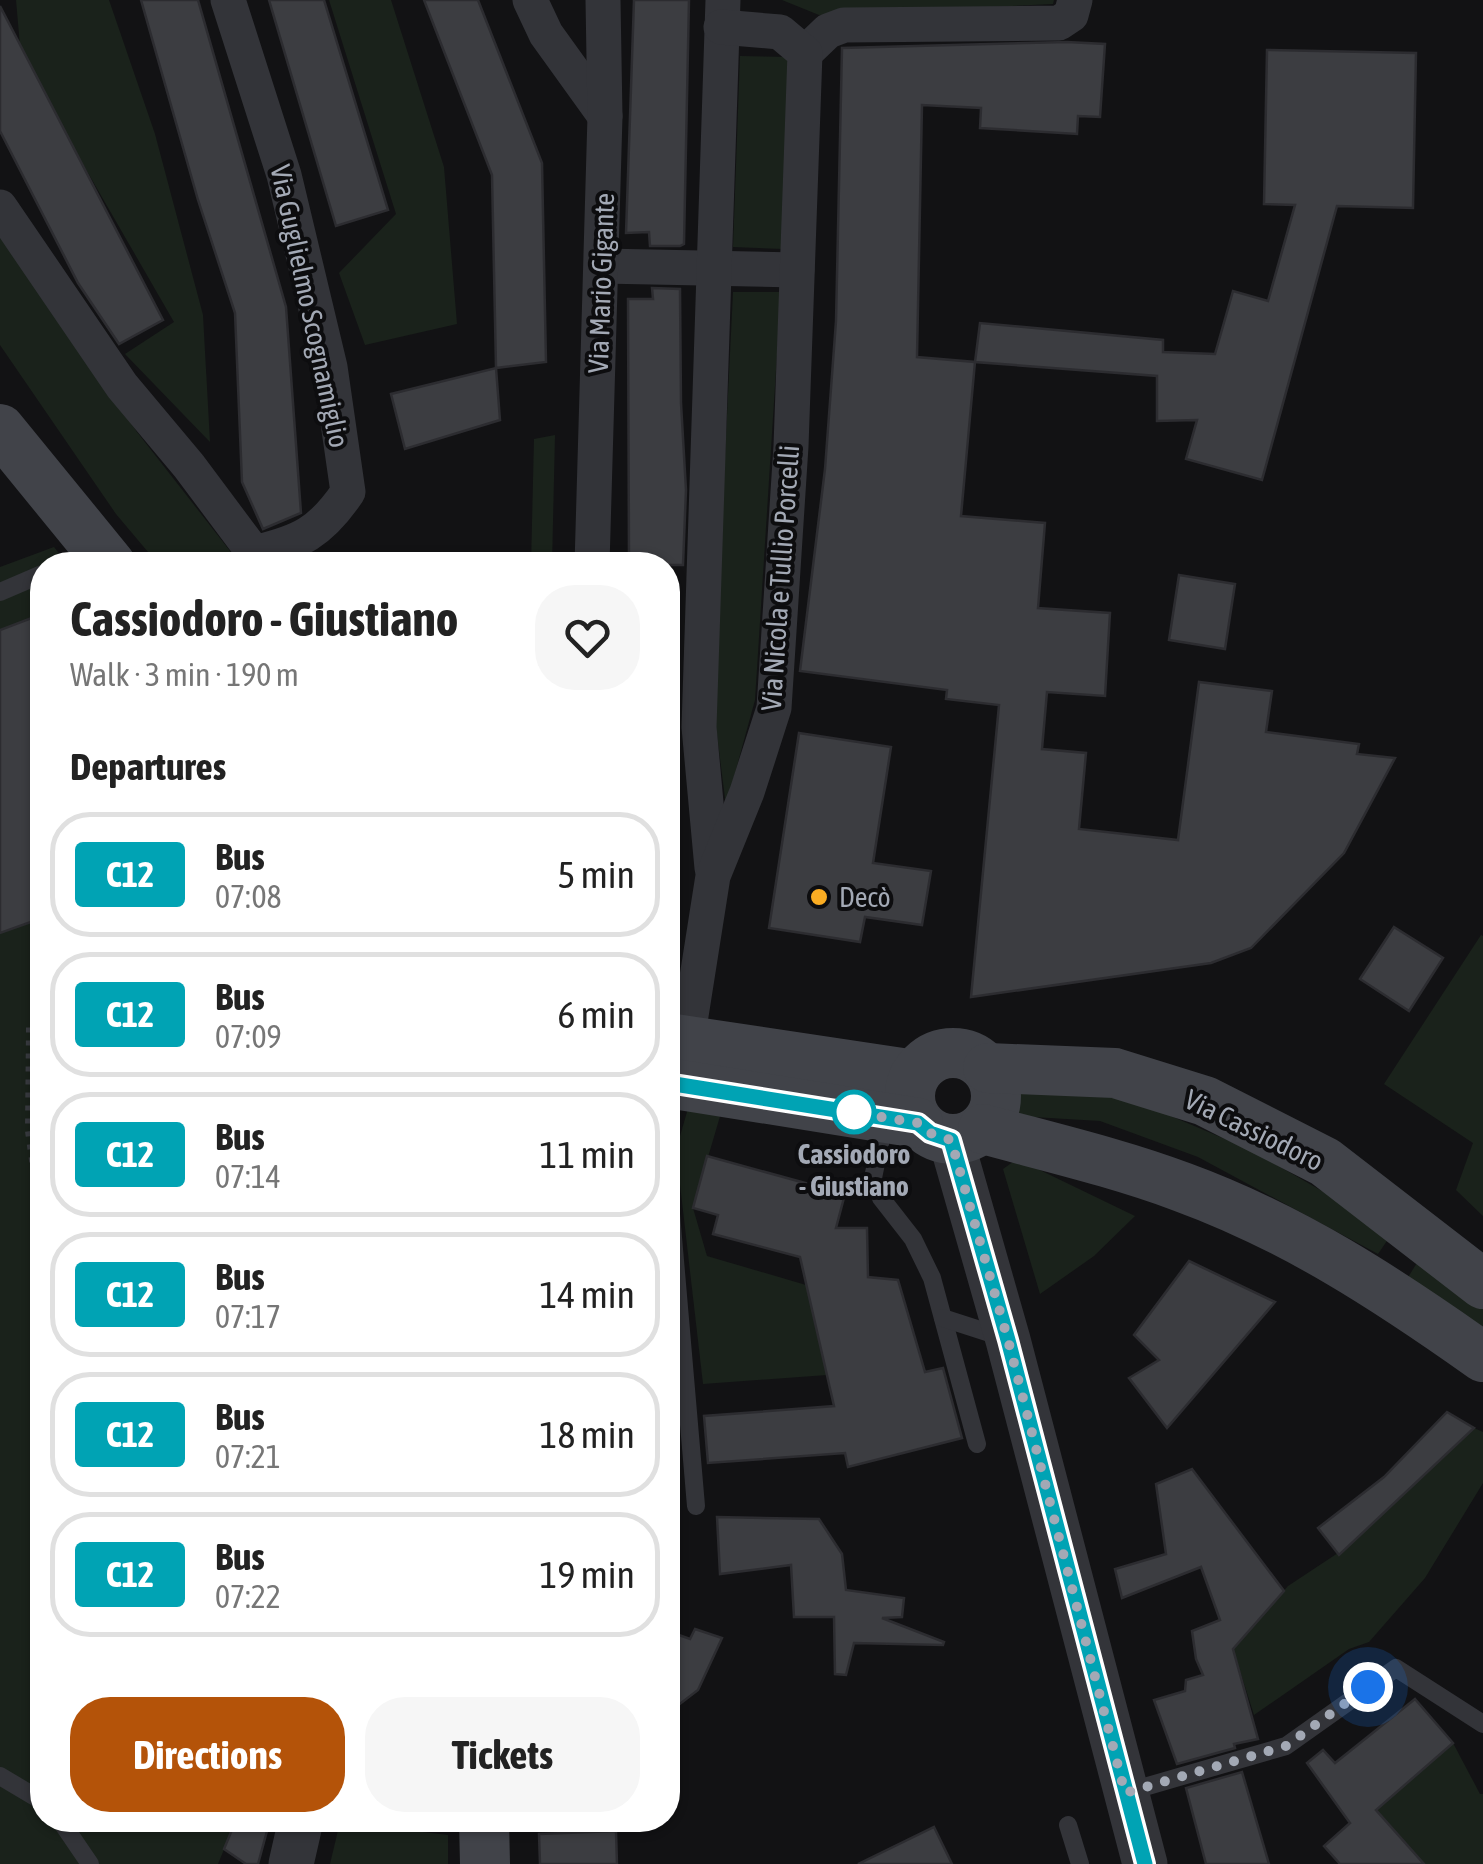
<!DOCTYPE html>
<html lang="en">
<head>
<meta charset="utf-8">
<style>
  body { margin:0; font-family:"Asap Condensed",sans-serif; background:#f6f6f6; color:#222; height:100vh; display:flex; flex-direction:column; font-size:38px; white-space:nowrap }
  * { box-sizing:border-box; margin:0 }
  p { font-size:32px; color:#767676 }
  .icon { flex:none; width:55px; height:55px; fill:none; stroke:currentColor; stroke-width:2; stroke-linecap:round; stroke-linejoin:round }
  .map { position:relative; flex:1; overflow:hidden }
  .details { position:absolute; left:30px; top:552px; width:650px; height:1280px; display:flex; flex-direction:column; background:#fff; border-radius:40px; box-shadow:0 2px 8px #0004 }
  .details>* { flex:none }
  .badge { padding:0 20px; border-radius:8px; font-size:35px; line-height:65px }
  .you { position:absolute; width:50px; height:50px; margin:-25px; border:8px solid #fff; border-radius:50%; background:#1a73e8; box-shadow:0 0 0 15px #1a73e833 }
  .map>.badge { position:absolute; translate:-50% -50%; box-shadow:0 0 0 5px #fff }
  h2 { padding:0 40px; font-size:38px; line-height:90px }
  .round { display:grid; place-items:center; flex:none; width:105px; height:105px; border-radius:40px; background:#f6f6f6 }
  .headline { display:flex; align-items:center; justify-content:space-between; height:170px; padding:0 40px }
  h1 { font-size:48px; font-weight:700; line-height:75px }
  .button { display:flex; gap:20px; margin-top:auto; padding:20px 40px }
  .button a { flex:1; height:115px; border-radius:40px; background:#b45309; color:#fff; font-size:40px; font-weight:700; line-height:115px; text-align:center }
  .button a+a { background:#f6f6f6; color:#222 }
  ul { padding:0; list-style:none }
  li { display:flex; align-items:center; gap:30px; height:125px; margin:0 20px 15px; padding:0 20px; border:5px solid #e0e0e0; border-radius:40px }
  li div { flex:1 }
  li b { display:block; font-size:38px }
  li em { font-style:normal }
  li .badge { min-width:110px; font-weight:700; text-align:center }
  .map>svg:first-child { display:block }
  .green { fill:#1a221b }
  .building { fill:#3c3d41; stroke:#2c2c30; stroke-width:2.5 }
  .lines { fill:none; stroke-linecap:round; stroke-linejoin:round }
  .path { stroke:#393b40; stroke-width:6; stroke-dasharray:5 8; stroke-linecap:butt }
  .service { stroke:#333439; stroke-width:18 }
  .minor { stroke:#333439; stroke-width:35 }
  .tertiary { stroke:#333439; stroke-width:45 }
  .secondary { stroke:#414349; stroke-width:50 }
  .line-casing { stroke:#fff; stroke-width:22 }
  .line { stroke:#00a3b4; stroke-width:15 }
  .walk { stroke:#a3a9b5; stroke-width:10; stroke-dasharray:0 18 }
  .poi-dot { fill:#fbad23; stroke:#0d0d0f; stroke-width:4 }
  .stop-dot { fill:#fff; stroke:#00a3b4; stroke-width:5 }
  .labels { text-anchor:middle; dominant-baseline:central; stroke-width:8; stroke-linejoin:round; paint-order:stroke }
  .street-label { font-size:28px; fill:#a3a9b5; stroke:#0d0d0f }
  .poi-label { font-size:28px; fill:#a3a9b5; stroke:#0d0d0f; text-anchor:start }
  .stop-label { font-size:28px; font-weight:bold; fill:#a3a9b5; stroke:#0d0d0f }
</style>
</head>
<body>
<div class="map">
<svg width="1483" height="1864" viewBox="0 0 1483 1864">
  <rect width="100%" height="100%" fill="#121214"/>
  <g class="green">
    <polygon points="16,0 109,0 155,134 203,315 210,442 125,354 174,322 65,133 20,46"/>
    <polygon points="329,0 391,0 444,167 457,324 365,345 339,273 396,214"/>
    <polygon points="782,0 1054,0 1053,4 819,15"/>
    <polygon points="740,56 790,57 783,249 733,247"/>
    <polygon points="0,235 137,432 241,565 159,565 116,514 0,345"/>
    <polygon points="733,292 781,292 755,700 726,806 713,703"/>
    <polygon points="555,435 552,565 531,565 534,439"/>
    <polygon points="54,547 68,565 42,565 42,1820 236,1820 218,1864 0,1864 0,567"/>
    <polygon points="1481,935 1483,936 1483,1216 1456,1190 1473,1143 1384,1084"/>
    <polygon points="1018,1084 1114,1092 1251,1150 1393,1232 1378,1254 1198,1157 1100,1121 1016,1116"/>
    <polygon points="689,1105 721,1113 693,1208 707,1256 806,1285 827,1375 703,1384 676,1150"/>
    <polygon points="1017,1159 1135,1216 1094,1256 1040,1294 1003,1169"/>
    <polygon points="1423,1253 1483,1308 1483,1335 1407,1279"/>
    <polygon points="1474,1428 1483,1432 1483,1483 1425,1578 1369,1642 1349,1649 1254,1715 1233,1649 1288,1586 1347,1547"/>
    <polygon points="1453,1743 1480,1794 1483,1794 1483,1864 1424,1864 1376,1810"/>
    <polygon points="340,1822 448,1835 448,1864 330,1864"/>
  </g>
  <g class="building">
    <polygon points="141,0 198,0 286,307 301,513 263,529 242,482 235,313 198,200"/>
    <polygon points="269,0 324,0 388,210 336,226"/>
    <polygon points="424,0 478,0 542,163 546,362 496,368 492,175"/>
    <polygon points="634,0 689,0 684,244 680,246 650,246 649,232 626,233"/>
    <polygon points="0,6 163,320 119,344 78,283 0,131"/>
    <polygon points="1067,42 1105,44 1100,117 1078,116 1077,134 980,128 981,108 922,105 917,357 975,362 961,516 1045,523 1038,608 1110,613 1105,696 1047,692 1042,749 1086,753 1079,829 1178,840 1199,682 1272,691 1266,732 1359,744 1357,754 1395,758 1344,853 1251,948 1211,963 971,997 999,705 946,699 947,690 800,671 825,469 836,321 842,48"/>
    <polygon points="1267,50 1416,53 1413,208 1337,206 1262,480 1186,459 1197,420 1157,421 1157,376 975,362 980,323 1163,340 1163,352 1215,354 1233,291 1268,301 1295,205 1264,204"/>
    <polygon points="652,288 680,289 681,403 686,490 683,565 629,565 628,299 653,299"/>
    <polygon points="496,368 500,420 405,449 391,394"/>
    <polygon points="1179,575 1235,584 1225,649 1169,640"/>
    <polygon points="42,614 42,918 0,933 0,630"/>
    <polygon points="799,733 891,747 873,863 931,871 922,925 865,917 860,942 769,928"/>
    <polygon points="1394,927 1443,958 1409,1011 1360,979"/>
    <polygon points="707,1156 845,1194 836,1228 867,1228 868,1277 898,1280 925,1372 943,1368 962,1438 848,1467 845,1453 708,1463 704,1416 834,1406 800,1257 713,1234 718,1215 693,1208"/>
    <polygon points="1189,1261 1275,1302 1167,1428 1129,1378 1159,1360 1134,1335"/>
    <polygon points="1447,1412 1474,1428 1339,1555 1318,1528 1384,1477"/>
    <polygon points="1192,1469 1284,1591 1233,1649 1258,1739 1234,1744 1235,1748 1177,1764 1154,1700 1185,1691 1186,1680 1203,1675 1196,1659 1192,1631 1220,1620 1201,1567 1122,1598 1115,1569 1166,1554 1156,1484"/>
    <polygon points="717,1517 819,1519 842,1554 846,1590 904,1598 902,1617 882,1618 944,1642 943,1645 854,1643 846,1675 835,1674 834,1617 794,1617 791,1565 720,1574"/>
    <polygon points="695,1629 722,1638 698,1690 668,1713 668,1631 690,1639"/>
    <polygon points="1415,1699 1453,1743 1376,1810 1424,1864 1340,1864 1324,1846 1350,1823 1307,1763 1323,1750 1335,1763"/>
    <polygon points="1242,1772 1269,1864 1206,1864 1186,1788"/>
    <polygon points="236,1820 270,1820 258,1864 246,1864 224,1849"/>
    <polygon points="934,1827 952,1864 858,1864"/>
    <polygon points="616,1831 617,1864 540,1864 539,1834"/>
  </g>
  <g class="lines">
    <polyline class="path" points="42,1049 29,1027 28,1131 42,1233"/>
    <g class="service">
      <polyline points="64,565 95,552"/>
      <polyline points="0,592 42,574"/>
      <polyline points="885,1119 873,1178 881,1198 913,1239 932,1278 977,1444"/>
      <polyline points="668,1179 696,1506"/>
      <polyline points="943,1318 1005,1338"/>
      <polyline points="0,1776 42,1801"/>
      <polyline points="1127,1792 1286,1746 1396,1668 1483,1724"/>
      <polyline points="60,1820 90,1864"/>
      <polyline points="1068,1825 1080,1864"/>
    </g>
    <g class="minor">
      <polyline points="530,0 546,34 605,116"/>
      <polyline points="805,53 828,31 844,25 1059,23 1071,15 1075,0"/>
      <path d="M 0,207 L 122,386 L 189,466 L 254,553 C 301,542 320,533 348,492 L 330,367 L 284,175 L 228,0"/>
      <polyline points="602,266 797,270"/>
      <polyline points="592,565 605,116 603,0"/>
      <polyline points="712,868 699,727 723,0"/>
      <polyline points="687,1041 713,876 747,792 774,708 791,446 805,53 780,32 721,27"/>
    </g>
    <g class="tertiary">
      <polyline points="951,1140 1008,1340 1145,1864"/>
      <polyline points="291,1864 301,1820"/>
    </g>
    <g class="secondary">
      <polyline points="0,429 111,565"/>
      <polyline points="668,1038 915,1075"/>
      <circle cx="953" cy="1096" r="43"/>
      <polyline points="988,1068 1115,1073 1205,1101 1325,1162 1483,1284"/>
      <polyline points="668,1083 918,1123"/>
      <path d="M 983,1129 C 1049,1147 1118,1163 1182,1187 C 1294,1228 1387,1289 1483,1357"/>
      <polyline points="484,1820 485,1864"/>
    </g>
  </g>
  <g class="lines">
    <defs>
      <polyline id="line" points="668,1083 918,1123 930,1133 951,1140 1008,1340 1145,1864"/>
    </defs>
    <use href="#line" class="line-casing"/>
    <use href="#line" class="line"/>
    <polyline class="walk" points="854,1112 850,1112 918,1123 930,1133 951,1140 1008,1340 1125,1793 1286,1746 1368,1687"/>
  </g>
  <circle class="poi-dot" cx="819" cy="897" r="10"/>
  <circle class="stop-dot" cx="854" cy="1112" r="20"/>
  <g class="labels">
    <g class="street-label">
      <text transform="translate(601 283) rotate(-88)">Via Mario Gigante</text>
      <text transform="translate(310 306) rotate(78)">Via Guglielmo Scognamiglio</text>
      <text transform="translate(780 578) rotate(-86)">Via Nicola e Tullio Porcelli</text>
      <text transform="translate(1254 1130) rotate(26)">Via Cassiodoro</text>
    </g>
    <g class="poi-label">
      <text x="839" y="897">Decò</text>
    </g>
    <g class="stop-label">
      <text x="854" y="1154">Cassiodoro<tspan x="854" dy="32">- Giustiano</tspan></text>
    </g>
  </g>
</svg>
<div class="you" style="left:1368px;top:1687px"></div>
<section class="details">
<div class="headline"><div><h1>Cassiodoro - Giustiano</h1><p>Walk · 3 min · 190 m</p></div><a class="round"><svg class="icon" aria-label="heart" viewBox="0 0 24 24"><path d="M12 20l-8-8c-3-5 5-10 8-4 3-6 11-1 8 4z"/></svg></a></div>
<h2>Departures</h2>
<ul>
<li><span class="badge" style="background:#00a3b4;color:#fff">C12</span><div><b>Bus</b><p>07:08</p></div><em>5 min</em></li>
<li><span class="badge" style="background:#00a3b4;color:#fff">C12</span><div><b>Bus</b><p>07:09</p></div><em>6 min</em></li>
<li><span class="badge" style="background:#00a3b4;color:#fff">C12</span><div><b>Bus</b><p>07:14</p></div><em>11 min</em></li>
<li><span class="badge" style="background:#00a3b4;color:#fff">C12</span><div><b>Bus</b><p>07:17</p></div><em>14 min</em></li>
<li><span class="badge" style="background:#00a3b4;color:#fff">C12</span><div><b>Bus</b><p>07:21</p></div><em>18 min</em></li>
<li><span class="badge" style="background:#00a3b4;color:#fff">C12</span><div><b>Bus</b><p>07:22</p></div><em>19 min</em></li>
</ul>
<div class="button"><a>Directions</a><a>Tickets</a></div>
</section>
</div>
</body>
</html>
